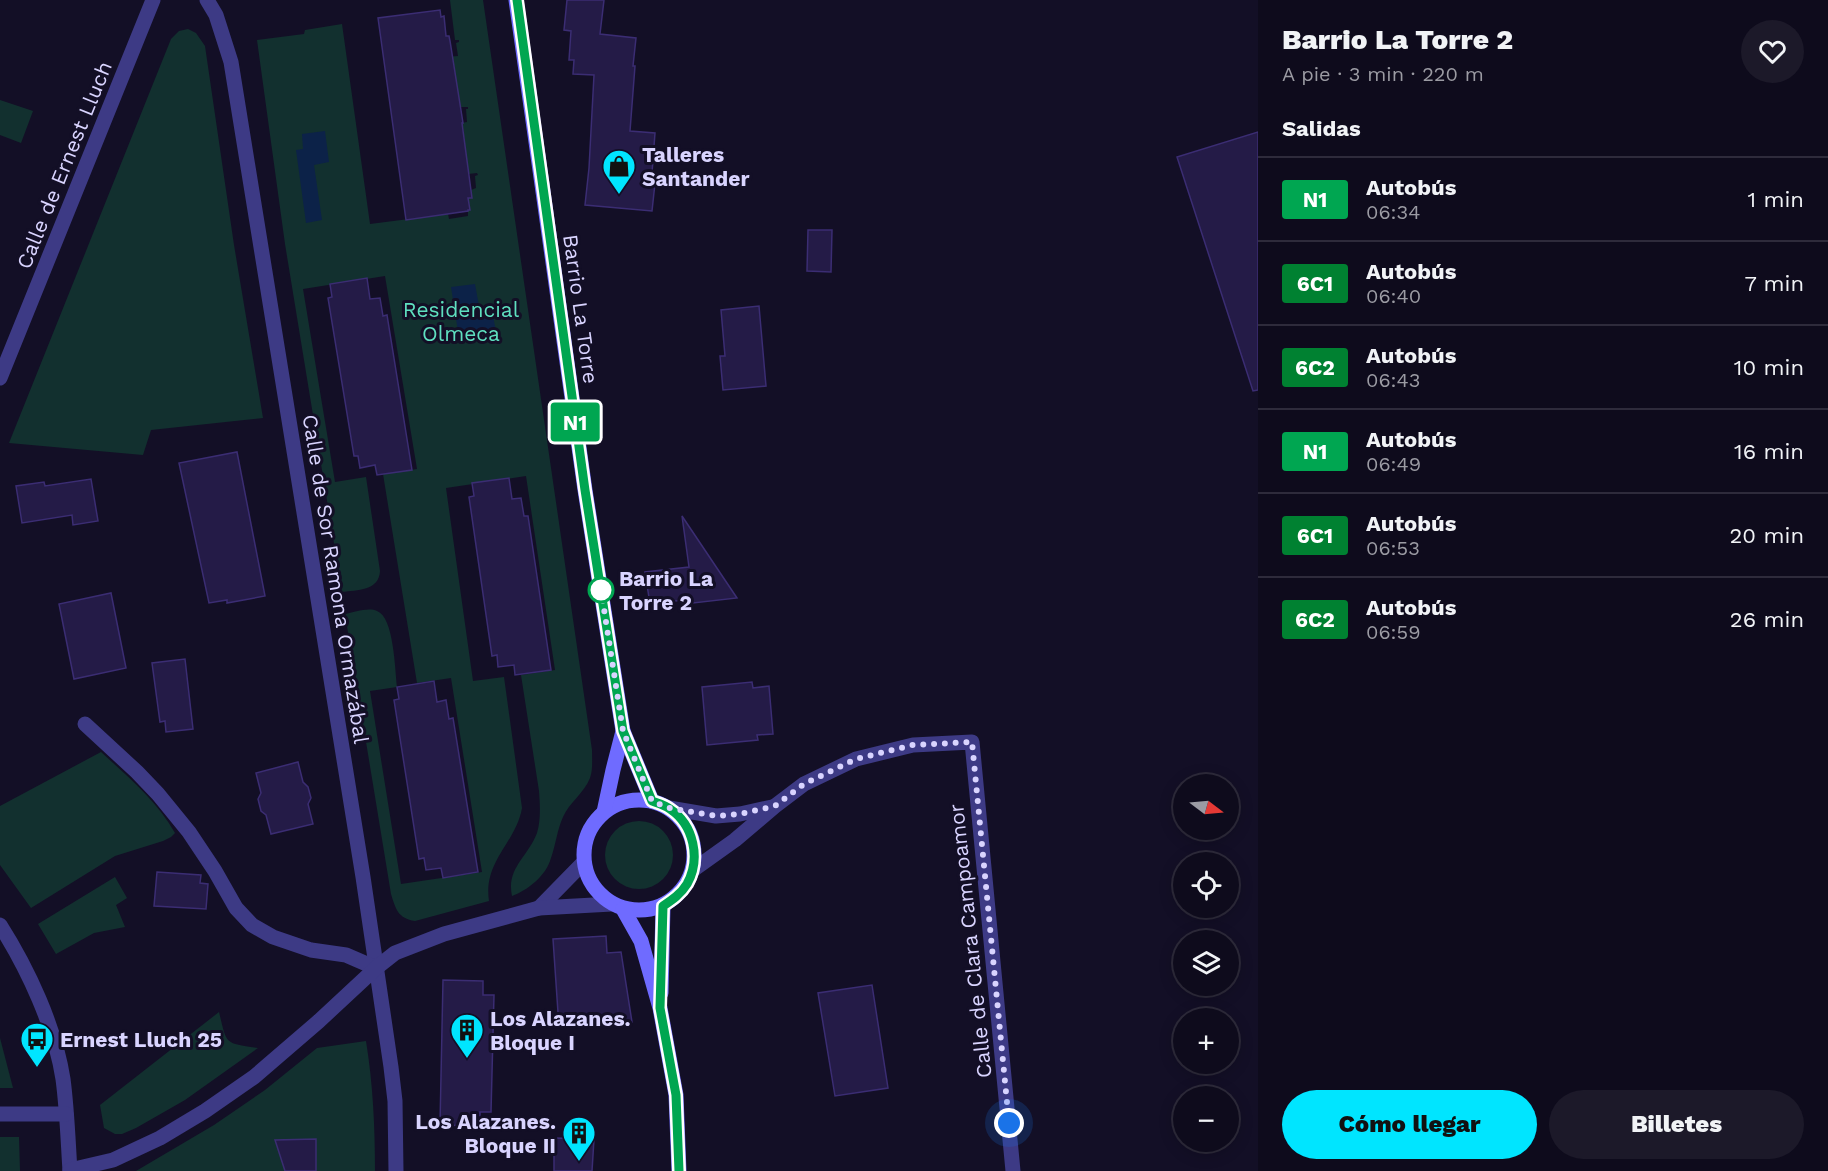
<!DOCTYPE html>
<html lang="es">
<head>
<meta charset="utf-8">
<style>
  body { margin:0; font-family:"Work Sans",sans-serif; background:#1c1929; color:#f1f3f6; height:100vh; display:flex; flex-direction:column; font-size:22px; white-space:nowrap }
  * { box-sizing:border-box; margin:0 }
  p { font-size:20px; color:#9b9ba3 }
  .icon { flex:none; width:33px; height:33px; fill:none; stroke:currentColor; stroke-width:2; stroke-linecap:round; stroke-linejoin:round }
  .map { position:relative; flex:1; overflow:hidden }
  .panel { display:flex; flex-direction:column; background:#0e0b1c; width:570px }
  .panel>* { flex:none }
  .badge { padding:0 12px; border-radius:4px; font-size:21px; line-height:39px }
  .needle { width:39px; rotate:106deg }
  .tools { position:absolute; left:1173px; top:774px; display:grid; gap:12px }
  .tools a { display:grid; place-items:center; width:66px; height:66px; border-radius:50%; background:#0e0b1c; box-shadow:0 3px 15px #0003,0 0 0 2px #2e2b3b; font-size:30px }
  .you { position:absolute; width:30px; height:30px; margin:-15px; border:4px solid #fff; border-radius:50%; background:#1a73e8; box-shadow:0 0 0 9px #1a73e833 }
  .map>.badge { position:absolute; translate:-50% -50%; box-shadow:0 0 0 3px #fff }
  h2 { padding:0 24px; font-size:22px; line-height:54px }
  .round { display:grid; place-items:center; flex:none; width:63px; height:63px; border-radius:32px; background:#1c1929 }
  .overview { display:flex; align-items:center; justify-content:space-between; height:102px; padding:0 24px }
  h1 { font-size:28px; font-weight:800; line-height:45px }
  .primary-button { display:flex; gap:12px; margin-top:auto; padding:12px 24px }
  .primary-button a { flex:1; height:69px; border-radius:36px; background:#00e5ff; color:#111; font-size:24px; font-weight:800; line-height:69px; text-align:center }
  .primary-button a+a { background:#1c1929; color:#f1f3f6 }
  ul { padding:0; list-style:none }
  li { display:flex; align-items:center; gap:18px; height:84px; padding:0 24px; border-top:2px solid #2e2b3b }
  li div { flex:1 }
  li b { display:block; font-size:22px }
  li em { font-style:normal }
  li .badge { min-width:66px; font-weight:700; text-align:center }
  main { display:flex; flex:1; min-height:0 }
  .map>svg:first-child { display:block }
  .green { fill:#12302f }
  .water { fill:#0c2248 }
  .building { fill:#241b47; stroke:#3b2d73; stroke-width:1.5 }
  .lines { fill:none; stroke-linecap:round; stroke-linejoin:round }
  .minor { stroke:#3d3a85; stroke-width:15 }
  .secondary { stroke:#6f6bff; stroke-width:15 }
  .line-casing { stroke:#fff; stroke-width:14 }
  .line { stroke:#00a651; stroke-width:9 }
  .walk { stroke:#d9d4ff; stroke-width:6; stroke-dasharray:0 10.8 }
  .stop-dot { fill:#fff; stroke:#00a651; stroke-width:3 }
  .labels { text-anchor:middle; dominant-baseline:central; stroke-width:6; stroke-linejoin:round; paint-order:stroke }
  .poi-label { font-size:21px; font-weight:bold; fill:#d9d4ff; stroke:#130f26; text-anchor:start }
  .street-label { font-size:21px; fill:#d9d4ff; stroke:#130f26 }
  .park-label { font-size:21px; fill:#5fe0c0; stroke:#130f26 }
  .stop-label { font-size:21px; font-weight:bold; fill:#d9d4ff; stroke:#130f26; text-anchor:start }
</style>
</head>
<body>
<main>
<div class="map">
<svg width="1258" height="1171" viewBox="0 0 1258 1171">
  <rect width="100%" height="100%" fill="#130f26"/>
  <g class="green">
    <path d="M 450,0 L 483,0 L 592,750 C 592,759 593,770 590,778 C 584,793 569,803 563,817 C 557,830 556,844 551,858 C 546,876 528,890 512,896 C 506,868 528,857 537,833 C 541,820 540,804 539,791 L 521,675 L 555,670 L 526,476 L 446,488 L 473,681 L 504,677 L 522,808 C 516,843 483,861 489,901 L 415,921 C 398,918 396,910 391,894 L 345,614 C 354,612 369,607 377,611 C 394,617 395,670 397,687 L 370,691 L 401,884 L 482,872 L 451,678 L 417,683 L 383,474 L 417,469 L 385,276 L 303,289 L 335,482 L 366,477 L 380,571 C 379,591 357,590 342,592 L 285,244 L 257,40 L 304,34 L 305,30 L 342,24 L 370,224 L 448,214 L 449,219 L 468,216 L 468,210 L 470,209 L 469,203 L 466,203 L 468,198 L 472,197 L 471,190 L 476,188 L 475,176 L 478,175 L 477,173 L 468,174 L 463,127 L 456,127 L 456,124 L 467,122 L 466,109 L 468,109 L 468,107 L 459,107 L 453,60 L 447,61 L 447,57 L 458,56 L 456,43 L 459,42 L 459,40 L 455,40 Z"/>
    <polygon points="188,29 196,33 205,46 234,245 263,418 151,430 143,455 9,443 171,39 179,31"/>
    <polygon points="0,100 33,111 21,143 0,135"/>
    <path d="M 101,752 C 128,777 156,800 175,833 L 171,837 L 163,841 L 115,856 L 31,908 L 0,865 L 0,806 Z"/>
    <circle cx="639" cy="855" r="34"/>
    <polygon points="115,877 127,898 116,905 125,927 94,933 56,954 38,924"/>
    <path d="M 219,1012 C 227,1045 224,1043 258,1048 L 185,1100 L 136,1128 L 122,1134 L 115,1134 L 104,1128 L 100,1105 Z"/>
    <polygon points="0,1038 13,1088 0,1088"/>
    <path d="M 366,1041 C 373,1084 375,1127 375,1171 L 136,1171 L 214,1125 L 265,1090 L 317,1048 Z"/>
    <polygon points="0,1137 19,1137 20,1171 0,1171"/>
  </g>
  <g class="water">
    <polygon points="325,131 329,162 314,165 322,220 306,223 296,150 303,149 302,134"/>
    <polygon points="475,284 481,317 493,315 496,332 459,338 451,287"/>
  </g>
  <g class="building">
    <polygon points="567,0 604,0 600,34 636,38 633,66 635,66 630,131 655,133 652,173 656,174 652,211 585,205 589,168 594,75 573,74 574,60 569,60 571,31 564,30"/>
    <polygon points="440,10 441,17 444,16 446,36 449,36 450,41 463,123 462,123 472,198 468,198 470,210 468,210 468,211 406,220 378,18"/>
    <polygon points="1258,132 1258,390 1253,391 1177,157"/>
    <polygon points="808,230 832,230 831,272 807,271"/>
    <polygon points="367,278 370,299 380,298 383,316 387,315 412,470 377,475 375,465 360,468 358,456 354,456 328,298 332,297 330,284"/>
    <polygon points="759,306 766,386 723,390 720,356 725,356 721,310"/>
    <polygon points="237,452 265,596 227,603 227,600 209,603 179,463"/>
    <polygon points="509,478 512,499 521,498 524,516 528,516 551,670 515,675 514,665 498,667 497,655 492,656 469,497 474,496 472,483"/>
    <polygon points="91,479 98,521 73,525 72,515 22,523 16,486 44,482 45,486"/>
    <polygon points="682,516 737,598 693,603 692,599 650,604 645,572 689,567"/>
    <polygon points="111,593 126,668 74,679 59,604"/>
    <polygon points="185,659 193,729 166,732 165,721 160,722 152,663"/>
    <polygon points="434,681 437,702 446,700 449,719 453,718 478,872 443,878 441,868 426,870 424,858 419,859 394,700 399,699 397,687"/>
    <polygon points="752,682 753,688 769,686 773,734 757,735 758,740 707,745 702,687"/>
    <polygon points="298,762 303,782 308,787 311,798 308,804 313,824 271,834 266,815 261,811 258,799 261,793 256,773"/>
    <polygon points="157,872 201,875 200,883 208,884 206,909 154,906"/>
    <polygon points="606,936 607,953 621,952 632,1022 559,1027 553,939"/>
    <polygon points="443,980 483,981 483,995 494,995 491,1112 480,1112 480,1126 440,1125"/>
    <polygon points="872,985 888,1088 835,1096 818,993"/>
    <polygon points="554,1138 594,1139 592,1171 554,1171"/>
    <polygon points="316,1139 316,1171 285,1171 275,1140"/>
  </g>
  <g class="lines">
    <g class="minor">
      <polyline points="207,0 216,15 231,62 363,877 391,1067 395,1101 396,1171"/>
      <polyline points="0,378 153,0"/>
      <polyline points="85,724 137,772 158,794 189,832 215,871 236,908 252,925 273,937 311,950 346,955 376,968"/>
      <polyline points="669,808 716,816 740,814 772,807"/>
      <polyline points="693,870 735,840 775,806 804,784 856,759 913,745 972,742 1013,1171"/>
      <polyline points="539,908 584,862"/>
      <path d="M 0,925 C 28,969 55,1027 63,1079 C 67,1109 68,1140 70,1171"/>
      <polyline points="0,1114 66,1114"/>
      <polyline points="70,1170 113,1160 160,1138 205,1111 254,1077 319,1021 376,968 395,953 444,934 539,908 612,904"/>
    </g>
    <g class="secondary">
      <polyline points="516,0 585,490 623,731 652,801"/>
      <circle cx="639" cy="855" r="55"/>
      <polyline points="604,812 613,770 623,731"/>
      <polyline points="623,909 641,941 660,1008 676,1095 679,1171"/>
      <polyline points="661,993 663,906"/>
    </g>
  </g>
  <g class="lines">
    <defs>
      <path id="line" d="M 517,0 L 585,490 L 623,731 L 652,801 C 658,803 665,805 670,809 C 694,825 701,859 687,884 C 681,894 672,900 663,906 L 660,1008 L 676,1095 L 679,1171"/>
    </defs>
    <use href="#line" class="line-casing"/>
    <use href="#line" class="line"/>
    <polyline class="walk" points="601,590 623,731 652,801 669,808 716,816 740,814 775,806 804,784 856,759 913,745 972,742 1009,1123"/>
  </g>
  <defs>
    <symbol id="shop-pin" viewBox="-11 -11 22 30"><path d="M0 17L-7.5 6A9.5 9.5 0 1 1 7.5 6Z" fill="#00e5ff" stroke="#130f26"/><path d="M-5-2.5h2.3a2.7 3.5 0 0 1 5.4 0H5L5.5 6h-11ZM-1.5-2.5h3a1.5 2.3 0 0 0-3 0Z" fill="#111"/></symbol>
    <symbol id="building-pin" viewBox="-11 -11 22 30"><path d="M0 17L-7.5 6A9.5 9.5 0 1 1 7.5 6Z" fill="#00e5ff" stroke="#130f26"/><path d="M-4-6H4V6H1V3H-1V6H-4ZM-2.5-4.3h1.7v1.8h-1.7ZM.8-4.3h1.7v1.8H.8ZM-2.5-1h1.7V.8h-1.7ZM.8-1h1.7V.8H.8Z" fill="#111"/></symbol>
    <symbol id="bus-pin" viewBox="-11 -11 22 30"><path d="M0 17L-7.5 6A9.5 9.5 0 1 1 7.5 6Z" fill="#00e5ff" stroke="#130f26"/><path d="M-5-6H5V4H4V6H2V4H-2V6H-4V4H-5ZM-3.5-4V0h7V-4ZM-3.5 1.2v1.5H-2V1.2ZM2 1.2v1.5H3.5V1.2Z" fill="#111"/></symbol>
  </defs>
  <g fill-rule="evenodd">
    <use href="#shop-pin" x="600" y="147" width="38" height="52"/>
    <use href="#building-pin" x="448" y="1011" width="38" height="52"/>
    <use href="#bus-pin" x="18" y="1020" width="38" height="52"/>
    <use href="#building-pin" x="560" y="1114" width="38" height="52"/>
  </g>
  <circle class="stop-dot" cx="601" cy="590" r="12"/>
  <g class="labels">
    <g class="poi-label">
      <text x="642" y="154">Talleres<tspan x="642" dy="24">Santander</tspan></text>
      <text x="490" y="1018">Los Alazanes.<tspan x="490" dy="24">Bloque I</tspan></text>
      <text x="60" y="1039">Ernest Lluch 25</text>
      <text x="556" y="1121" text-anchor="end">Los Alazanes.<tspan x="556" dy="24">Bloque II</tspan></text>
    </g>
    <g class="street-label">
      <text transform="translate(64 165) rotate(-68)">Calle de Ernest Lluch</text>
      <text transform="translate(581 309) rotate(82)">Barrio La Torre</text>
      <text transform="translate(336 579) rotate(81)">Calle de Sor Ramona Ormazábal</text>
      <text transform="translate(970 941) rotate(-96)">Calle de Clara Campoamor</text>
    </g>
    <g class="park-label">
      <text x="461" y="309">Residencial<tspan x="461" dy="24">Olmeca</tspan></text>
    </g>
    <g class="stop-label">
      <text x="619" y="578">Barrio La<tspan x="619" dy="24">Torre 2</tspan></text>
    </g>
  </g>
</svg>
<div class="tools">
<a><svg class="needle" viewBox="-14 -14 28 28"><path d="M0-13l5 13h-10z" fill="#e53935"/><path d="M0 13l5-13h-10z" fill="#9b9ba3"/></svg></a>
<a><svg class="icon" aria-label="locate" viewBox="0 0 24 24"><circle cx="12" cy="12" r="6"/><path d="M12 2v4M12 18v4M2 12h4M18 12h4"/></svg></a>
<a><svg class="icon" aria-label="layers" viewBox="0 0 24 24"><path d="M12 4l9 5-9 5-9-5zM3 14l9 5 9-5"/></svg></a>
<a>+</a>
<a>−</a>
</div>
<div class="you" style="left:1009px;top:1123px"></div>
<b class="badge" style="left:575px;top:422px;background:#00a651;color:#fff">N1</b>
</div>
<section class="panel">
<div class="overview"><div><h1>Barrio La Torre 2</h1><p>A pie · 3 min · 220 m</p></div><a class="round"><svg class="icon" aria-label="heart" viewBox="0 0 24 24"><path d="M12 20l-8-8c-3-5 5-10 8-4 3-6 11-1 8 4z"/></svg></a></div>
<h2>Salidas</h2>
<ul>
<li><span class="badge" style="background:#00a651;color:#fff">N1</span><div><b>Autobús</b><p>06:34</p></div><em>1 min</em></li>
<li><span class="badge" style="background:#008131;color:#fff">6C1</span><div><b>Autobús</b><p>06:40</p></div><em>7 min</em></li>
<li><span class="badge" style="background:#008131;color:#fff">6C2</span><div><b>Autobús</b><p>06:43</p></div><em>10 min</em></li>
<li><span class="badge" style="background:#00a651;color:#fff">N1</span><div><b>Autobús</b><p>06:49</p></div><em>16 min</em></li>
<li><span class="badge" style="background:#008131;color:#fff">6C1</span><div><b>Autobús</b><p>06:53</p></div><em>20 min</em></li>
<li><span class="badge" style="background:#008131;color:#fff">6C2</span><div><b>Autobús</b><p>06:59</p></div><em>26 min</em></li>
</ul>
<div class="primary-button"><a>Cómo llegar</a><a>Billetes</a></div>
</section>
</main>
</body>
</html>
